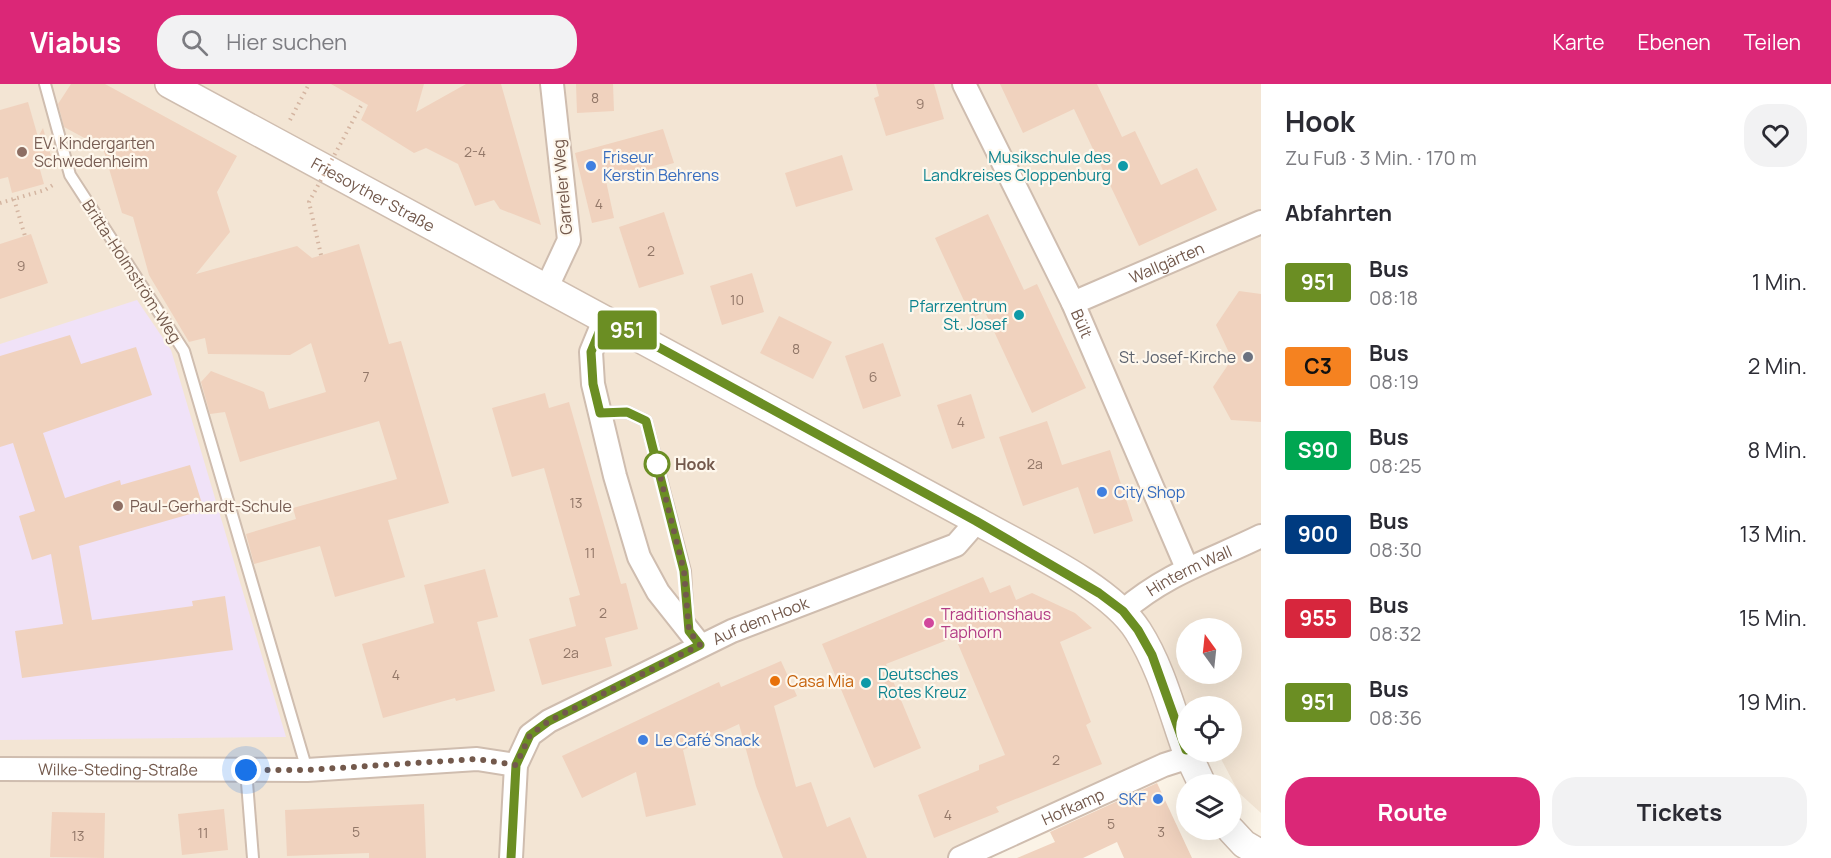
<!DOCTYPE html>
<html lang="de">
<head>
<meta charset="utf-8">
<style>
  body { margin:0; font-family:Manrope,sans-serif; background:#f2f2f3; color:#2b2b33; height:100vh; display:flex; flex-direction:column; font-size:22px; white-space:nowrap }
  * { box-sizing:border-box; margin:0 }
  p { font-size:20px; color:#7c7c81 }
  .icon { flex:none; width:33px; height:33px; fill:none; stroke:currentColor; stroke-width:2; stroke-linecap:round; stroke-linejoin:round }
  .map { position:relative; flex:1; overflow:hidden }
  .sheet { display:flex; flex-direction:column; background:#fff; width:570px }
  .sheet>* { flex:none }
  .badge { padding:0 12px; border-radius:4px; font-size:21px; line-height:39px }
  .needle { width:39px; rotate:345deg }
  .buttons { position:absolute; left:1176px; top:534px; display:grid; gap:12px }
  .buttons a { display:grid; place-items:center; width:66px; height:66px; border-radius:50%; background:#fff; box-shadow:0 6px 24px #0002; font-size:30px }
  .you { position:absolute; width:30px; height:30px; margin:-15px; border:4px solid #fff; border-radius:50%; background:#1a73e8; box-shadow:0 0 0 9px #1a73e833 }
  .map>.badge { position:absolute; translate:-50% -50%; box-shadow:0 0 0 3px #fff }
  h2 { padding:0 24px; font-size:22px; line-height:54px }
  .round { display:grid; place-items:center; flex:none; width:63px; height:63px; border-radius:24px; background:#f2f2f3 }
  .overview { display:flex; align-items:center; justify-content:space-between; height:102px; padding:0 24px }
  h1 { font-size:28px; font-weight:700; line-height:45px }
  .primary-button { display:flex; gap:12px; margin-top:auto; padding:12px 24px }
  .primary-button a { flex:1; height:69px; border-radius:24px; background:#db2777; color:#fff; font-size:24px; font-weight:700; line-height:69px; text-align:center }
  .primary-button a+a { background:#f2f2f3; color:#2b2b33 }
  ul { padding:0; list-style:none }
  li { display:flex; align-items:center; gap:18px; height:84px; padding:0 24px }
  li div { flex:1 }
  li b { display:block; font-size:22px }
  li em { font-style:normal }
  li .badge { min-width:66px; font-weight:700; text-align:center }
  header { display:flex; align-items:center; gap:36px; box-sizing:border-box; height:84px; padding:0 30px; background:#db2777; color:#fff }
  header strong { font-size:28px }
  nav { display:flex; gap:33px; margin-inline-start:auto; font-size:21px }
  .search { width:420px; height:54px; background:#f2f2f3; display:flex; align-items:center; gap:15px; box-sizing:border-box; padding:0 21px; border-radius:24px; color:#7c7c81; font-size:22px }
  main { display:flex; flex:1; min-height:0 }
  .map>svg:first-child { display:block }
  .residential { fill:#f3e5d4; fill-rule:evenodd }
  .education { fill:#f0e2f8 }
  .building { fill:#f0d2be }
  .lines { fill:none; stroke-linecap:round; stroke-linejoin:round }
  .service-casing { stroke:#cfbdaf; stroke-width:14 }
  .minor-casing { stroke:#cfbdaf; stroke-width:26 }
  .tertiary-casing { stroke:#cfbdaf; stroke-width:30 }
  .path { stroke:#d4b5a1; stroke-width:4; stroke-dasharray:1.5 4.5; stroke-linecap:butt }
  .service { stroke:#fff; stroke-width:10 }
  .minor { stroke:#fff; stroke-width:22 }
  .tertiary { stroke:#fff; stroke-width:27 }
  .path-bridge { stroke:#d4b5a1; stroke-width:4; stroke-dasharray:1.5 4.5; stroke-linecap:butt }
  .line-casing { stroke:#fff; stroke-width:14 }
  .line { stroke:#6b8e23; stroke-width:9 }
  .walk { stroke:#73594c; stroke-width:6; stroke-dasharray:0 10.8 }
  .education-dot { fill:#8d6e63; stroke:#fef7ec; stroke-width:2 }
  .shop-dot { fill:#3f7fe0; stroke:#fef7ec; stroke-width:2 }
  .culture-dot { fill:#0f9aa8; stroke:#fef7ec; stroke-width:2 }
  .worship-dot { fill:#6b7280; stroke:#fef7ec; stroke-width:2 }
  .stop-dot { fill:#fff; stroke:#6b8e23; stroke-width:3 }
  .hotel-dot { fill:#d1479c; stroke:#fef7ec; stroke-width:2 }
  .food-dot { fill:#e8710a; stroke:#fef7ec; stroke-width:2 }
  .labels { text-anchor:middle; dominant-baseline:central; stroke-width:4.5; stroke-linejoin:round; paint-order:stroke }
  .number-label { font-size:14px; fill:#927768 }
  .education-label { font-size:16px; fill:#785e54; stroke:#fef7ec; text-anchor:start }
  .shop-label { font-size:16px; fill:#366cbe; stroke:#fef7ec; text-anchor:start }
  .culture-label { font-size:16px; fill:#0d838f; stroke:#fef7ec; text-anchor:end }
  .street-label { font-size:16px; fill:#73594c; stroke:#fef7ec }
  .worship-label { font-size:16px; fill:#5b616d; stroke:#fef7ec; text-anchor:end }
  .stop-label { font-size:16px; font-weight:bold; fill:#73594c; stroke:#fef7ec; text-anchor:start }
  .hotel-label { font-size:16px; fill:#b23c85; stroke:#fef7ec; text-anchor:start }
  .food-label { font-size:16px; fill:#c56008; stroke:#fef7ec; text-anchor:start }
</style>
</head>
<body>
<header>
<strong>Viabus</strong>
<div class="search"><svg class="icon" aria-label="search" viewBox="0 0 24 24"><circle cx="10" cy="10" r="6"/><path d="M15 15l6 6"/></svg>Hier suchen</div>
<nav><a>Karte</a><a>Ebenen</a><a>Teilen</a></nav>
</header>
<main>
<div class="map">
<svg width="1261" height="774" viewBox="0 0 1261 774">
  <rect width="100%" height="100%" fill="#fbf3e6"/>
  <path class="residential" d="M 0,0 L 1261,0 L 1261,729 L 1239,709 L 1220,673 L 1160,690 L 955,774 L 0,774 ZM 1186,544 L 1232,544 L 1232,590 L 1186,590 ZM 1186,622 L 1232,622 L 1232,668 L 1186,668 Z"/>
  <polygon class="education" points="137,216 171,266 286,653 0,656 0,260"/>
  <g class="building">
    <polygon points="71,0 105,0 237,72 217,108 230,148 196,190 297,162 312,174 359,160 389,260 401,257 449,419 388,436 405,493 335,513 320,462 254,480 246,450 296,435 293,424 397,395 379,337 240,378 225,328 210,330 201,298 211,287 264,308 269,325 326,308 311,259 290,271 208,270 205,254 189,258 149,191 133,133 122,129 103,64 64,43 58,20"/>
    <polygon points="331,0 424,0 416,28 466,0 501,0 541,141 500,125 494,116 475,122 458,80 426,64 414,69 361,36 368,21"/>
    <polygon points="576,0 613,0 614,27 577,29"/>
    <polygon points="876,0 934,0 944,35 886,52 874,14 879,12"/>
    <polygon points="1000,0 1097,0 1122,53 1135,47 1161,101 1197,84 1217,126 1139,162 1074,25 1023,49"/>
    <polygon points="28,18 38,53 43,44 53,79 39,82 44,100 12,109 8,93 0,95 0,26"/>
    <polygon points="663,45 674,79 606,97 614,134 592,139 575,69"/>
    <polygon points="842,71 853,106 796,123 785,89"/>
    <polygon points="664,128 684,190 639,204 619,143"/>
    <polygon points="988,130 1024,206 1037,200 1086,304 1032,329 985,228 972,234 935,154"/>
    <polygon points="31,150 48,199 0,215 0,160"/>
    <polygon points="752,189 764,228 722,241 710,202"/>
    <polygon points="1239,207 1261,210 1261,338 1231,336 1213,303 1232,275 1216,241"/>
    <polygon points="779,232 832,258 813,295 760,269"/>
    <polygon points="70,251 81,280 136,263 152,311 43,349 65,414 120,396 121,401 190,381 204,426 79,462 92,536 193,522 192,517 225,512 233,566 22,594 15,547 63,540 51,470 32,476 19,432 35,427 13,359 0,363 0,272"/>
    <polygon points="883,259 901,312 863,325 845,272"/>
    <polygon points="545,309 549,324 569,318 621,500 626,499 638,545 605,554 612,582 542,601 529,555 576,542 569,514 580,511 544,384 512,393 492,324"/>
    <polygon points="971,310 985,354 952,365 937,321"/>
    <polygon points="1047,337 1062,381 1110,366 1133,437 1094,450 1078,403 1023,422 999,353"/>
    <polygon points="485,485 498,533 477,538 495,607 456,617 455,614 383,634 362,560 434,539 424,501"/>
    <polygon points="983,493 990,509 1010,501 1016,516 1032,509 1075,529 1092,544 1060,558 1091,638 1086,641 1102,680 996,723 999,728 934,754 918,711 979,686 979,681 1005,671 955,553 886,580 921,664 874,684 822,560"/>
    <polygon points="781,577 797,612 774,622 796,703 811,698 827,743 850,733 867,774 783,774 756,702 739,640 683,666 696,721 646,733 636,688 582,714 562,672 719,598 721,603"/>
    <polygon points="1157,699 1192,774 1124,774 1117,758 1083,774 1017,774 1055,758 1050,748"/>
    <polygon points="424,720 426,774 369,774 369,769 287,772 285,726"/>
    <polygon points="224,725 228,766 182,771 178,730"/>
    <polygon points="52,728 105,729 104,774 50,773"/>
  </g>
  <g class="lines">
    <defs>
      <g id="service">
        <polyline points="45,0 70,91 184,267 307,686"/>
        <polyline points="600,329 627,328 646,337 685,487 688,541"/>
        <polyline points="246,686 253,774"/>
      </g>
      <g id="minor">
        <path id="s1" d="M 964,0 L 1073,219 L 1187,484"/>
        <polyline points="547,203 569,156 552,0"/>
        <path id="s2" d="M 1073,219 L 1261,138"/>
        <polyline points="605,234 591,268 593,300 615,392 639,473 658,508 700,561"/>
        <path id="s3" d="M 1123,527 C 1167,489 1210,477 1261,452"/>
        <path id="s4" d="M 0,685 L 307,686 L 477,675 L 516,681"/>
        <path id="s5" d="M 511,774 L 516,681 L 530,651 L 549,637 L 732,547 L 956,461 L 977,437"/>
        <path id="s6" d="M 960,774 L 1164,681 L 1189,673"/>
      </g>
      <g id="tertiary">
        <path id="s7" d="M 169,0 L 977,437 C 1024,464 1110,502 1138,547 C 1161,583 1172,627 1186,666"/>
        <polyline points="1187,668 1202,700"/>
        <polyline points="1231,746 1244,760 1261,770"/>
      </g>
    </defs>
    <use href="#service" class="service-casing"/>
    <use href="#minor" class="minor-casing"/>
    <use href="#tertiary" class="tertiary-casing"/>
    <g class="path">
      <polyline points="290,36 309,0"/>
      <polyline points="14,115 25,152"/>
      <polyline points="0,119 45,106 56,99"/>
    </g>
    <use href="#service" class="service"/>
    <use href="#minor" class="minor"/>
    <use href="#tertiary" class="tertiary"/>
    <polyline class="path-bridge" points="321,171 309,118 363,18"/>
  </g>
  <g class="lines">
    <defs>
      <polyline id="line" points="511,774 516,681 530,651 549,637 700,561 689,547 684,487 646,337 627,328 600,329 593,300 591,268 605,234 976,437 1099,509 1123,527 1138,546 1152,571 1186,666"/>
    </defs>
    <use href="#line" class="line-casing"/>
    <use href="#line" class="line"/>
    <polyline class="walk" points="246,686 307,686 477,675 516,681 530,651 549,637 700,561 689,547 684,487 657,380"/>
  </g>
  <g class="education-dot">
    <circle cx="22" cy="68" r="6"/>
    <circle cx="118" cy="422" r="6"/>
  </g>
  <g class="shop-dot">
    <circle cx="591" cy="82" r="6"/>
    <circle cx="1102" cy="408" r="6"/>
    <circle cx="643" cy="656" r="6"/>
    <circle cx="1158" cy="715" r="6"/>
  </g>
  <g class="culture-dot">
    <circle cx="1123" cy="82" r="6"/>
    <circle cx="1019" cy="231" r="6"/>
    <circle cx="866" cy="599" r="6"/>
  </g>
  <circle class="worship-dot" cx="1248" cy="273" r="6"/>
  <circle class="stop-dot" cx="657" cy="380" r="12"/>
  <circle class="hotel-dot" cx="929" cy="539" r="6"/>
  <circle class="food-dot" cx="775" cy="597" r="6"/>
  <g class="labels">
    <g class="number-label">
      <text x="595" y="13">8</text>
      <text x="920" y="19">9</text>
      <text x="475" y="67">2-4</text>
      <text x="599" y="119">4</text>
      <text x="651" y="166">2</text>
      <text x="21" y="181">9</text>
      <text x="737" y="215">10</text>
      <text x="796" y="264">8</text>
      <text x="366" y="292">7</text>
      <text x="873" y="292">6</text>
      <text x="961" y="337">4</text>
      <text x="1035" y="379">2a</text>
      <text x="576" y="418">13</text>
      <text x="590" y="468">11</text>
      <text x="603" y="528">2</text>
      <text x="571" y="568">2a</text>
      <text x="396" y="590">4</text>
      <text x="1056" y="675">2</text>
      <text x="948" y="730">4</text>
      <text x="1111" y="739">5</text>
      <text x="356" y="747">5</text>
      <text x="1161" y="747">3</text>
      <text x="203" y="748">11</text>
      <text x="78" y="751">13</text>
    </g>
    <g class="education-label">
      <text x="34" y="59">EV. Kindergarten<tspan x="34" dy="18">Schwedenheim</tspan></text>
      <text x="130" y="422">Paul-Gerhardt-Schule</text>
    </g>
    <g class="shop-label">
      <text x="603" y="73">Friseur<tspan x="603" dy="18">Kerstin Behrens</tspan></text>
      <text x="1114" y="408">City Shop</text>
      <text x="655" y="656">Le Café Snack</text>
      <text x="1146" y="715" text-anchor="end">SKF</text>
    </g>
    <g class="culture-label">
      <text x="1111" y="73">Musikschule des<tspan x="1111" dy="18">Landkreises Cloppenburg</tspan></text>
      <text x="1007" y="222">Pfarrzentrum<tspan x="1007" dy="18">St. Josef</tspan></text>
      <text x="878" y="590" text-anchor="start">Deutsches<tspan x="878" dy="18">Rotes Kreuz</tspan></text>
    </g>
    <g class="street-label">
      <text transform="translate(562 103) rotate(-95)">Garreler Weg</text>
      <text stroke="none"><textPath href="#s7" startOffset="232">Friesoyther Straße</textPath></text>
      <text stroke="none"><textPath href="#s2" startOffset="102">Wallgärten</textPath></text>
      <text transform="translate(132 187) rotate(57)">Britta-Holmström-Weg</text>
      <text stroke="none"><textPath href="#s1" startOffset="267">Bült</textPath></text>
      <text stroke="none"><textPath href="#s3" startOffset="78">Hinterm Wall</textPath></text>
      <text stroke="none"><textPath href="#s5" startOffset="384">Auf dem Hook</textPath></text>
      <text stroke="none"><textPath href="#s4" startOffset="118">Wilke-Steding-Straße</textPath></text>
      <text stroke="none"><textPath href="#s6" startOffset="124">Hofkamp</textPath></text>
    </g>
    <g class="worship-label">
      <text x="1236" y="273">St. Josef-Kirche</text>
    </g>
    <g class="stop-label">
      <text x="675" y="380">Hook</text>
    </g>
    <g class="hotel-label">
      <text x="941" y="530">Traditionshaus<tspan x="941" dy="18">Taphorn</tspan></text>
    </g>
    <g class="food-label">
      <text x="787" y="597">Casa Mia</text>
    </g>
  </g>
</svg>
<div class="buttons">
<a><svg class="needle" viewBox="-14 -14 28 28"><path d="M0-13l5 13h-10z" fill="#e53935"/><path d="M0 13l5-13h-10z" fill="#7c7c81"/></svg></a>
<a><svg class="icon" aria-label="locate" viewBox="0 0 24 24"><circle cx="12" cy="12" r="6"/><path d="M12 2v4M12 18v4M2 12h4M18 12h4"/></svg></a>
<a><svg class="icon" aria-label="layers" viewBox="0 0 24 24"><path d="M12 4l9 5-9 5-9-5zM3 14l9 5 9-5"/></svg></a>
</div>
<div class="you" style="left:246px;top:686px"></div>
<b class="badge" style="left:627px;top:246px;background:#6b8e23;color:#fff">951</b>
</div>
<section class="sheet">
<div class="overview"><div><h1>Hook</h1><p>Zu Fuß · 3 Min. · 170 m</p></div><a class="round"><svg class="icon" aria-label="heart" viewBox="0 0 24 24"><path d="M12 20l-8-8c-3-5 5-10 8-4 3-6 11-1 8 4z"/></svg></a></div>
<h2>Abfahrten</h2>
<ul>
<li><span class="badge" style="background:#6b8e23;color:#fff">951</span><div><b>Bus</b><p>08:18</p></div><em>1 Min.</em></li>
<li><span class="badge" style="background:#f58220;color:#111">C3</span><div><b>Bus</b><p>08:19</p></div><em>2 Min.</em></li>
<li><span class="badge" style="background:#00a651;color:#fff">S90</span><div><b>Bus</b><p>08:25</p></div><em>8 Min.</em></li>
<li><span class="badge" style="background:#003b80;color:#fff">900</span><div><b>Bus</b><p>08:30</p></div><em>13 Min.</em></li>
<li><span class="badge" style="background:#d7263d;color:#fff">955</span><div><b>Bus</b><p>08:32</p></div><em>15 Min.</em></li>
<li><span class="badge" style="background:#6b8e23;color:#fff">951</span><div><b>Bus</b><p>08:36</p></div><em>19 Min.</em></li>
</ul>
<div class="primary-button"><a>Route</a><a>Tickets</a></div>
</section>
</main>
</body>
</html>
